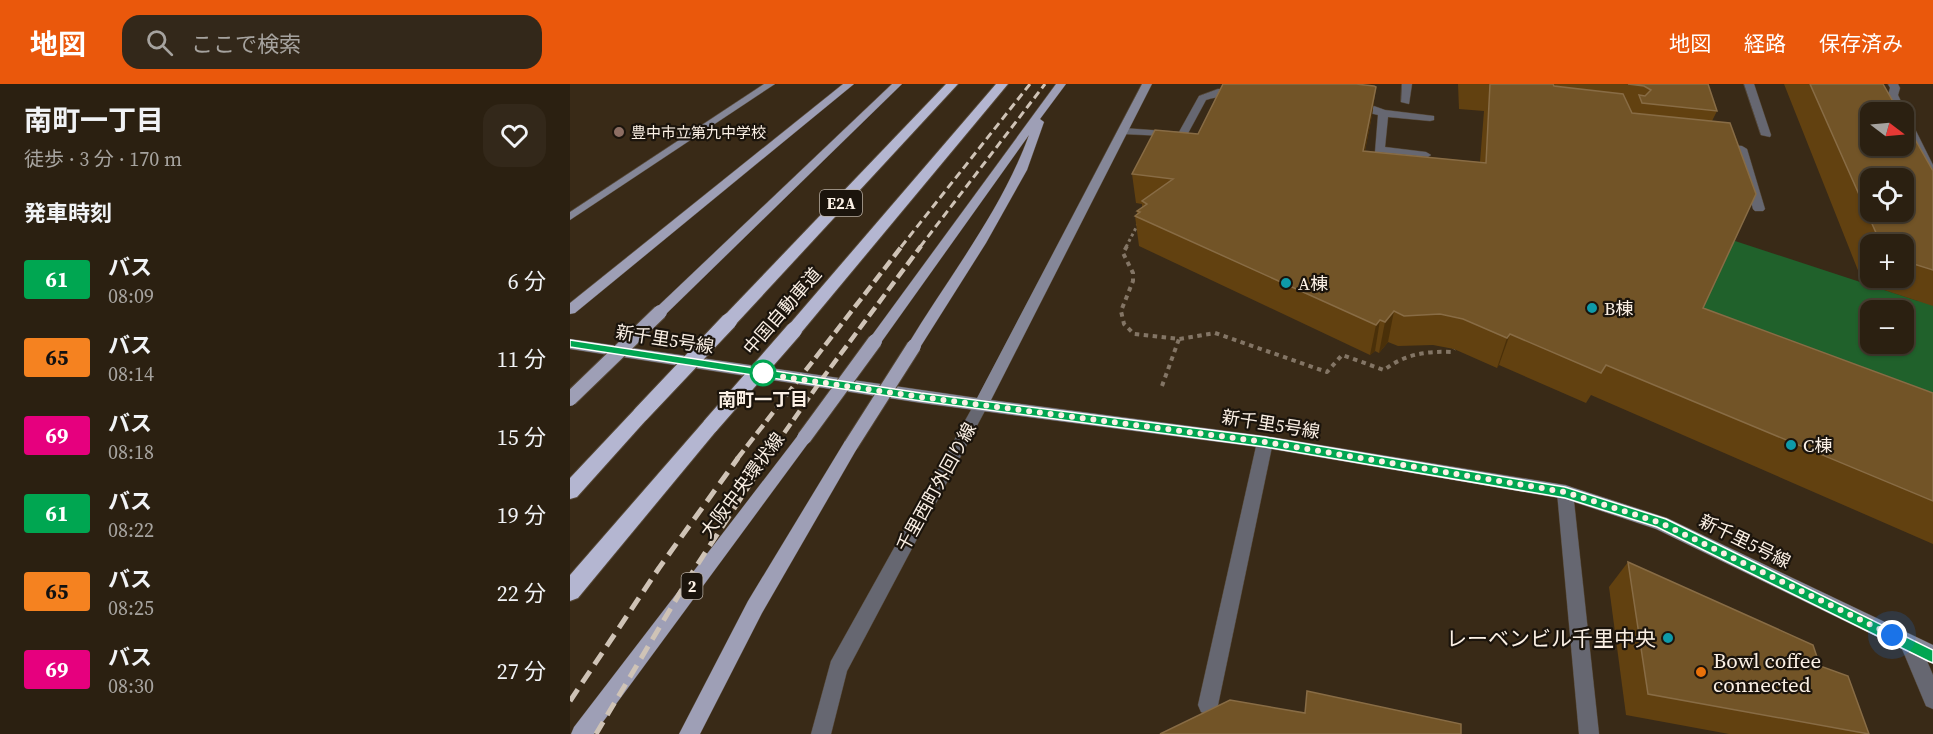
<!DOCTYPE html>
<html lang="ja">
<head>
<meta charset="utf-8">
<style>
  body { margin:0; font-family:"Source Serif 4","Noto Sans JP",serif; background:#33281a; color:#f1f3f6; height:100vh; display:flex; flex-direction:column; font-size:22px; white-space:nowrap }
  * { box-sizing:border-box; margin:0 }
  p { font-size:20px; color:#a6a39f }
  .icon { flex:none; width:33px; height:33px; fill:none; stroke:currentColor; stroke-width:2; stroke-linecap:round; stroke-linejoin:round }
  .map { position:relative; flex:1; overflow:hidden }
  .side { display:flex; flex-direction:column; background:#2b2011; width:570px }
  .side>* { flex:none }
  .badge { padding:0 12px; border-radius:4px; font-size:21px; line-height:39px }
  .needle { width:39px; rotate:106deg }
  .buttons { position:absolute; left:1290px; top:18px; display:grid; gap:12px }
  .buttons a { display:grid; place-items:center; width:54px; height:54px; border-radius:12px; background:#2b2011; box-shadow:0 2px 4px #0004,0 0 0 2px #473e31; font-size:30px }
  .you { position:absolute; width:30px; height:30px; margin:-15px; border:4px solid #fff; border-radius:50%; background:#1a73e8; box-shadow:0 0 0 9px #1a73e833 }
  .map>.badge { position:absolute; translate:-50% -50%; box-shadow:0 0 0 3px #fff }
  h2 { padding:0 24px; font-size:22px; line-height:54px }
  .round { display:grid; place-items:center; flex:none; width:63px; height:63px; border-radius:18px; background:#33281a }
  .summary { display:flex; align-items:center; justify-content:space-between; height:102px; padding:0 24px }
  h1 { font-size:28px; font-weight:700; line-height:45px }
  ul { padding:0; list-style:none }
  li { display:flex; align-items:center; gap:18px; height:78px; padding:0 24px }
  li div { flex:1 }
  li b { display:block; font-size:22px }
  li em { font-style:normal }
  li .badge { min-width:66px; font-weight:700; text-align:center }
  header { display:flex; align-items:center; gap:36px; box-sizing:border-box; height:84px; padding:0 30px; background:#ea580c; color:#fff }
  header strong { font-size:28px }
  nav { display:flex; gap:33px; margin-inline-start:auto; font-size:21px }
  .search { width:420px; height:54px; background:#33281a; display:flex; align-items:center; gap:15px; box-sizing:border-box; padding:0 21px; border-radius:18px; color:#a6a39f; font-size:22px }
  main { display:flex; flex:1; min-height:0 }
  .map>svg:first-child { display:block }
  .green { fill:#20612b; fill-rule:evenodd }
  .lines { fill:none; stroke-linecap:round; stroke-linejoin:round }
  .lane-casing { stroke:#544634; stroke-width:1 }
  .street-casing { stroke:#544634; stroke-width:1 }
  .secondary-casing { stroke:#544634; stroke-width:1 }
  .primary-casing { stroke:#544634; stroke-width:1 }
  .highway-casing { stroke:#544634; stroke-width:2 }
  .path-far1 { stroke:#837565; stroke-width:3; stroke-dasharray:3 3; stroke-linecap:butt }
  .path { stroke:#837565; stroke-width:4; stroke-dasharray:4.5 4.5; stroke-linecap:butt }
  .lane { fill:#666771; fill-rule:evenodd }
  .street { fill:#666771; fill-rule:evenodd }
  .secondary { fill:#858798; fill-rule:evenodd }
  .primary { fill:#9e9fb6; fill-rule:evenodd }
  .highway { fill:#b4b6d1; fill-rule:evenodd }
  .rail-far2 { stroke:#cfc3b6; stroke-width:3; stroke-dasharray:8 4.5; stroke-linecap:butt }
  .rail-far1 { stroke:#cfc3b6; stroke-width:4.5; stroke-dasharray:11 5; stroke-linecap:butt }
  .rail { stroke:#cfc3b6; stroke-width:5; stroke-dasharray:14 8; stroke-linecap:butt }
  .primary-bridge-casing { stroke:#544634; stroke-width:16; stroke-linecap:butt }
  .highway-bridge-casing { stroke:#544634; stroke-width:18; stroke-linecap:butt }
  .primary-bridge { stroke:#9e9fb6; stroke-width:14 }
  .highway-bridge { stroke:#b4b6d1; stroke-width:16 }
  .wall { fill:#624110; fill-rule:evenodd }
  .shaded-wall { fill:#4a3009 }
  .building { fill:#725427; stroke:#886c45; stroke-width:1.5; fill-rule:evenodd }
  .line { fill:#00a651; stroke:#fff; stroke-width:1.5 }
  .walk { stroke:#fbf0e5; stroke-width:6; stroke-dasharray:0 10.8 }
  .education-dot { fill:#8d6e63; stroke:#1b140c; stroke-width:2 }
  .culture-dot { fill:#0f9aa8; stroke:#1b140c; stroke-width:2 }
  .stop-dot { fill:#fff; stroke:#00a651; stroke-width:3 }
  .food-dot { fill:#e8710a; stroke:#1b140c; stroke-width:2 }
  .labels { text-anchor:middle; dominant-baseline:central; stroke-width:4.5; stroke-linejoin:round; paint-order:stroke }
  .far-poi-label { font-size:15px; fill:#fbf0e5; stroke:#1b140c; text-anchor:start }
  .shield { fill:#1b140c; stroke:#b8aea4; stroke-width:1.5 }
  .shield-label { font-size:16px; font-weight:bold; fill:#fbf0e5 }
  .poi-label { font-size:18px; fill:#fbf0e5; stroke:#1b140c; text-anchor:start }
  .street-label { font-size:18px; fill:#fbf0e5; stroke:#1b140c }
  .stop-label { font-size:18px; font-weight:bold; fill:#fbf0e5; stroke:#1b140c }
  .near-poi-label { font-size:21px; fill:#fbf0e5; stroke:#1b140c; text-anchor:end }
</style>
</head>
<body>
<header>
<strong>地図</strong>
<div class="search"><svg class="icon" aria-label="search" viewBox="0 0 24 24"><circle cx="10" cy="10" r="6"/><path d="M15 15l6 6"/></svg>ここで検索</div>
<nav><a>地図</a><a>経路</a><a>保存済み</a></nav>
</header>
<main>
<section class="side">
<div class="summary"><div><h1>南町一丁目</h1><p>徒歩 · 3 分 · 170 m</p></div><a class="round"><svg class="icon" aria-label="heart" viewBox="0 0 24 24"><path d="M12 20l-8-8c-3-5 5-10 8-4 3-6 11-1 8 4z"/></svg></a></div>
<h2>発車時刻</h2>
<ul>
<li><span class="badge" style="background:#00a651;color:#fff">61</span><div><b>バス</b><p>08:09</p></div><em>6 分</em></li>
<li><span class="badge" style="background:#f58220;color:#111">65</span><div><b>バス</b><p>08:14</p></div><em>11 分</em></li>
<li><span class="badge" style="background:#e6007e;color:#fff">69</span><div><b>バス</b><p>08:18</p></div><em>15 分</em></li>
<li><span class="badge" style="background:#00a651;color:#fff">61</span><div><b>バス</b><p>08:22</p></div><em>19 分</em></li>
<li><span class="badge" style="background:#f58220;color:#111">65</span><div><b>バス</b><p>08:25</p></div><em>22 分</em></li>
<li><span class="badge" style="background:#e6007e;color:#fff">69</span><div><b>バス</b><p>08:30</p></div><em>27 分</em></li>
</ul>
</section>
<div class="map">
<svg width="1363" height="650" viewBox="0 0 1363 650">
  <rect width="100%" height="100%" fill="#392a17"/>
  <path class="green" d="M 1162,156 L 1348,217 L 1363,217 L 1363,351 L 1115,255 ZM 1300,226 L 1334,226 L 1334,260 L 1300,260 Z"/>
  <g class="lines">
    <defs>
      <g id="lane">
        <polygon points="832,0 842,0 839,20 831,18"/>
        <polygon points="1174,0 1184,0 1201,51 1200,53 1191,51"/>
        <polygon points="1318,0 1328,0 1330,4 1328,11 1336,28 1334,30 1339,33 1363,81 1363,95 1358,92 1334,42 1334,28 1326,28 1318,11 1320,4"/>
        <path d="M 648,5 L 669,6 L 674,9 C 666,14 649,11 636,16 L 616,53 L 553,50 L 548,47 L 553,44 L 609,48 L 629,12 Z"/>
        <polygon points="782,19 801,21 815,26 864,32 864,36 860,37 818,33 815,63 856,68 861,71 856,74 805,68 808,31 779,24 777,22"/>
        <polygon points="1150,60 1172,62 1177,65 1195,125 1193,127 1185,127 1183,125 1168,68 1146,65 1145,63"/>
        <polygon points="695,352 701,354 703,358 648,621 645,628 638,631 631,628 628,621 687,358 689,354"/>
        <polygon points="995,401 1001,403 1003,408 1029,650 1009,650 987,408 989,403"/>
        <polygon points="1340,551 1347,554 1363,591 1363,625 1356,622 1330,560 1333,554"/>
      </g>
      <polygon id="street" points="411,315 416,317 418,321 277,587 261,650 241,650 261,577 406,317"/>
      <g id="secondary">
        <polygon points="194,0 205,0 0,136 0,128"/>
        <polygon points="572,0 582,0 421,316 695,352 995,401 1097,434 1363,561 1363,580 1086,445 995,415 695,364 351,319 0,265 0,255 407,314"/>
      </g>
      <g id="primary">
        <polygon points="273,0 284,0 5,229 0,230 0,219"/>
        <polygon points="322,0 332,0 95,231 85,231 83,228 85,225"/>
        <path d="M 486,0 L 496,0 L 470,35 L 474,38 L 457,86 L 416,159 L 349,265 L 344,267 L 337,262 C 379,192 431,128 459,51 L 310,260 L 300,260 L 298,257 L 300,254 Z"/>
        <polygon points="234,348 239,350 242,354 239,358 24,650 1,650 4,643 229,350"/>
        <polygon points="281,355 287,357 289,361 192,529 130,650 109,650 178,517 275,357"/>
      </g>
      <g id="highway">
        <polygon points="376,0 388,0 165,241 153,241 151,237 153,233"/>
        <polygon points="426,0 438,0 230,250 218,250 216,246 218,242"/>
        <polygon points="71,323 77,325 80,330 77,335 7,413 0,415 0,394 65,325"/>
        <polygon points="141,334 147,336 150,341 147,346 8,514 0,517 0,491 135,336"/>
      </g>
    </defs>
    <use href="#lane" class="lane-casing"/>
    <use href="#street" class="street-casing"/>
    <use href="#secondary" class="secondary-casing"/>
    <use href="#primary" class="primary-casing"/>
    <use href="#highway" class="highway-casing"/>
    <polyline class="path-far1" points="556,163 568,140"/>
    <g class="path">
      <path d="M 557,162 L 553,169 L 563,189 L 563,197 L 551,227 L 554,240 L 564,250 L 609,255 L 645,249 L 757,288 L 772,271 L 814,286 C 835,270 856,267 882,268 L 884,265"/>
      <polyline points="592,302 609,255"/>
    </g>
    <use href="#lane" class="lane"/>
    <use href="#street" class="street"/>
    <use href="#secondary" class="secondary"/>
    <use href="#primary" class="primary"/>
    <use href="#highway" class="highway"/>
    <g class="rail-far2">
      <polyline points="331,163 460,0"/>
      <polyline points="350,163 475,0"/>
    </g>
    <g class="rail-far1">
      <polyline points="167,375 332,162"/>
      <polyline points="196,375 252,295 351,162"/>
    </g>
    <g class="rail">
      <polyline points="0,617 89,484 168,374"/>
      <polyline points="26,650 120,492 197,374"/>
    </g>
    <defs>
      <g id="primary-bridge">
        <polyline points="0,315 90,228"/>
        <polyline points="234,354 305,257"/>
        <polyline points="281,361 344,262"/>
      </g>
      <g id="highway-bridge">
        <polyline points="71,330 159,237"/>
        <polyline points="141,341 224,246"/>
      </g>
    </defs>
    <use href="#primary-bridge" class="primary-bridge-casing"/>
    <use href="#highway-bridge" class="highway-bridge-casing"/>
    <use href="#primary-bridge" class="primary-bridge"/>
    <use href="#highway-bridge" class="highway-bridge"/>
  </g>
  <g class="wall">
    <polygon points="888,0 1138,0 1147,27 1142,37 1133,224 1363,309 1363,460 1021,311 1016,319 929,281 927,284 884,265 863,261 828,262 818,258 809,269 805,267 800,271 569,162 565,132 567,130 567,127 572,123 572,120 566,119 562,90 628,50 806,3 802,31 795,67 910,78 914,27 889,25"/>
    <path d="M 1214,0 L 1313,0 L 1363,87 L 1363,222 L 1293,199 ZM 1300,160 L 1334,160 L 1334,194 L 1300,194 Z"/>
    <polygon points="1058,478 1250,582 1299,650 1159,650 1056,631 1039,503"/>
  </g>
  <g class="shaded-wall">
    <polygon points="806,3 802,31 789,96 793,67"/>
    <polygon points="824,227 818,258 809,269 815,238"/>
    <polygon points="810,236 805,267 800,271 806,241"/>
    <polygon points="940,250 929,281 927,284 937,254"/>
  </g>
  <g class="building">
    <polygon points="653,0 786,0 804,2 806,3 793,67 916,79 920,0 983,0 984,2 1053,10 1062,29 1160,39 1186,110 1133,224 1363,309 1363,417 1036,281 1031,289 940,250 937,254 893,235 870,230 834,232 824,227 815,238 810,236 806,241 565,132 570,128 567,127 577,120 572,117 603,95 562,90 585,46 628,50"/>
    <polygon points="1058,0 1138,0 1147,27 1072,19 1069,11 1075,12 1081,6 1074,2"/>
    <path d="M 1240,0 L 1313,0 L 1329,28 L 1300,28 L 1300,62 L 1334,62 L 1334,36 L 1363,87 L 1363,186 L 1334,177 L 1334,160 L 1311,160 ZM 1300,94 L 1334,94 L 1334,128 L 1300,128 Z"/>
    <polygon points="1058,478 1243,561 1250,582 1278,592 1299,650 1078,610"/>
    <polygon points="737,607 891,640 891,650 590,650 660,616 735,629"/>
  </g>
  <polygon class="line" points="0,256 351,309 695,353 995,403 1096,435 1363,566 1363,579 1358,577 1087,443 995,414 695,363 351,317 0,263"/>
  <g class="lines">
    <polyline class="walk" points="193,289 187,289 351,313 695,358 995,408 1091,439 1322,551"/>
  </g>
  <circle class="education-dot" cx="49" cy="48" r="6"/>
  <g class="culture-dot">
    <circle cx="716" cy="199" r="6"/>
    <circle cx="1022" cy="224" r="6"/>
    <circle cx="1221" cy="361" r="6"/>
    <circle cx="1098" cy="554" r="6"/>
  </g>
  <circle class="stop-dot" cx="193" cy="289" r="12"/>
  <circle class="food-dot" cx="1131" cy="588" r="6"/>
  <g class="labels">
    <g class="far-poi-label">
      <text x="61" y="48">豊中市立第九中学校</text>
    </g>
    <g class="shield">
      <rect x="250" y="106" width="42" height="26" rx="4.5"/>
      <rect x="111.5" y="489" width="21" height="26" rx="4.5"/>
    </g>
    <g class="shield-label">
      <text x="271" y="119">E2A</text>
      <text x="122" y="502">2</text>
    </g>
    <g class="poi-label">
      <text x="728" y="199">A棟</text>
      <text x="1034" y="224">B棟</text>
      <text x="1233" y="361">C棟</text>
    </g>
    <g class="street-label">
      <text transform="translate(212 227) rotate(-49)">中国自動車道</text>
      <text transform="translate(95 255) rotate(9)">新千里5号線</text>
      <text transform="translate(701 340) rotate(9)">新千里5号線</text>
      <text transform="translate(172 401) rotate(-53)">大阪中央環状線</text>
      <text transform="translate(366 403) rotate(-61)">千里西町外回り線</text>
      <text transform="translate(1175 457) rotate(26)">新千里5号線</text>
    </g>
    <g class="stop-label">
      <text x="193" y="315">南町一丁目</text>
    </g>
    <g class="near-poi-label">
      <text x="1086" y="554">レーベンビル千里中央</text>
      <text x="1143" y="576" text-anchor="start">Bowl coffee<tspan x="1143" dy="24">connected</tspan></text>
    </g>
  </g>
</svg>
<div class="buttons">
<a><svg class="needle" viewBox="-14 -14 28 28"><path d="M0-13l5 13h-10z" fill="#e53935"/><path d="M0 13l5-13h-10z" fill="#a6a39f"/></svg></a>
<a><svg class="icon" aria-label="locate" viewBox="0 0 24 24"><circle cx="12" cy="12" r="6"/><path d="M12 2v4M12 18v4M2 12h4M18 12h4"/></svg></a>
<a>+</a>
<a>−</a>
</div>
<div class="you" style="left:1322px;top:551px"></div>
</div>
</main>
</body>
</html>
